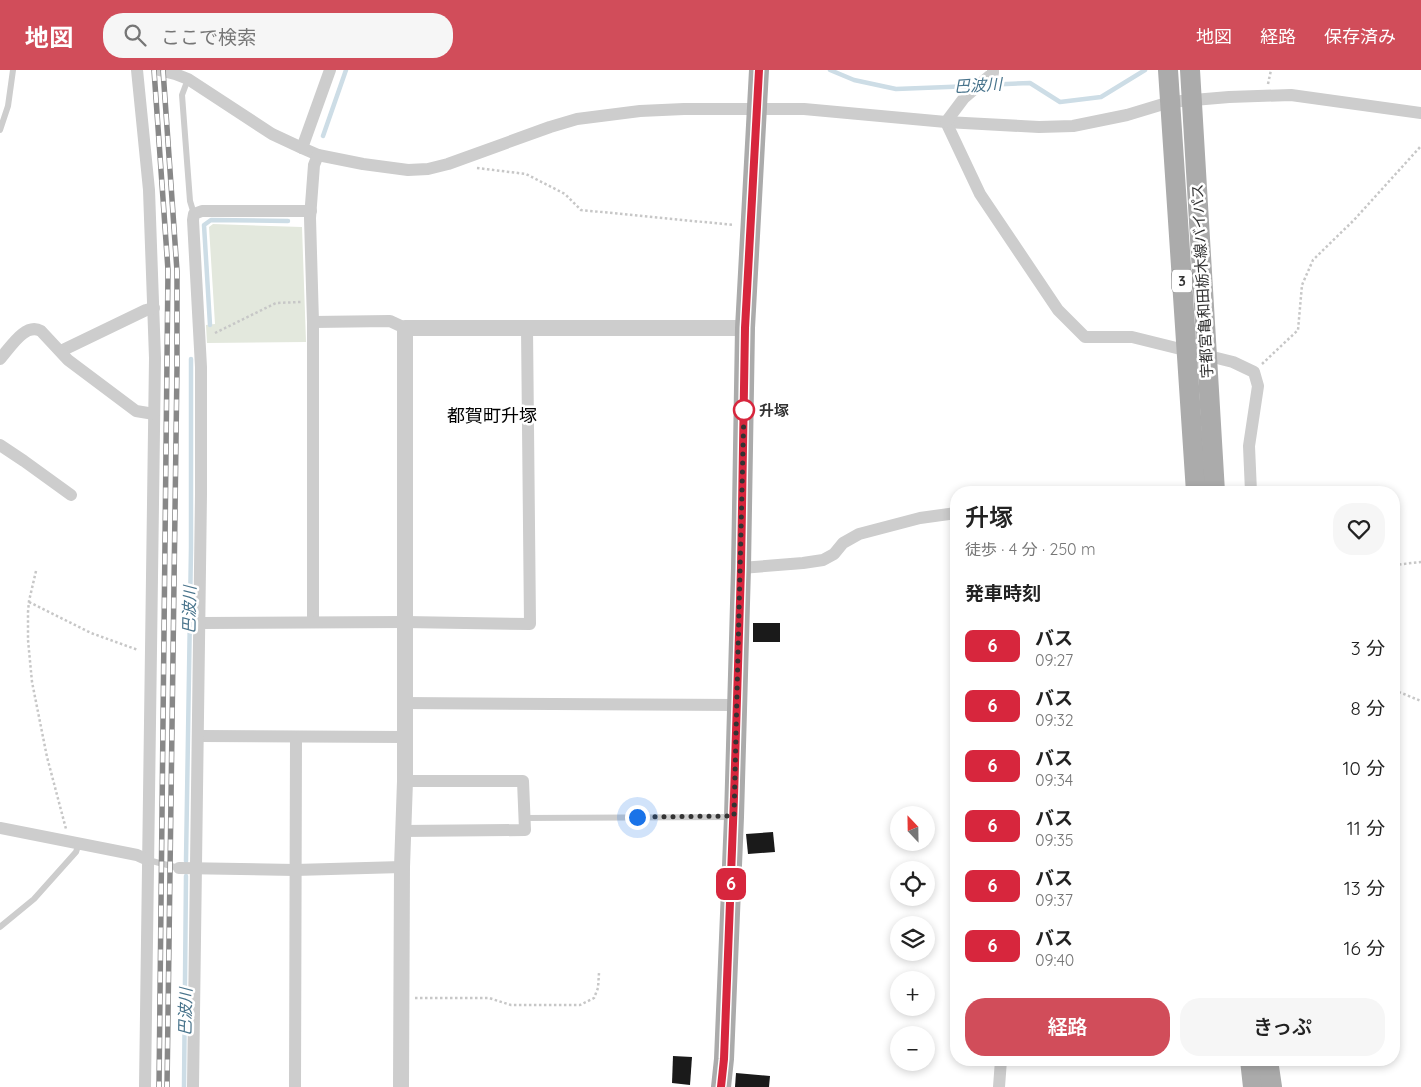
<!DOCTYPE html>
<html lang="ja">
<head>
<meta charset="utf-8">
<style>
  body { margin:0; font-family:Quicksand,"Noto Sans JP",sans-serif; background:#f6f6f6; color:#222; height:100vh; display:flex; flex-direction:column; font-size:19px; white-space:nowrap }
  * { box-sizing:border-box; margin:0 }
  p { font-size:16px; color:#767676 }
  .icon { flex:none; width:28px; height:28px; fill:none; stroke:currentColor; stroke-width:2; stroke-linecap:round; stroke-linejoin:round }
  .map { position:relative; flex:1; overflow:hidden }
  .drawer { position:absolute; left:950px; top:416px; width:450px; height:580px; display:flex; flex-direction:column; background:#fff; border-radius:20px; box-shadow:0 2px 8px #0003 }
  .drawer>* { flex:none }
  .badge { padding:0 10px; border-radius:8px; font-size:18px; line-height:32px }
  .needle { width:32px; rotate:338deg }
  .buttons { position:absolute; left:890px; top:736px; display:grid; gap:10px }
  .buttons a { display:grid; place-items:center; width:45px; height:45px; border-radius:50%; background:#fff; box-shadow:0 2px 8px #0003; font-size:25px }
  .you { position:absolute; width:25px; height:25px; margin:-12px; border:4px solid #fff; border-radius:50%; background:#1a73e8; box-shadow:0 0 0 8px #1a73e833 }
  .map>.badge { position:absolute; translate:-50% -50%; box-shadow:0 0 0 2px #fff }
  h2 { padding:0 15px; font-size:19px; line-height:45px }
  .round { display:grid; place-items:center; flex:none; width:52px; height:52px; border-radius:20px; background:#f6f6f6 }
  .summary { display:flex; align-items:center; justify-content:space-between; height:85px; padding:0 15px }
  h1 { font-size:24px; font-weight:600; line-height:38px }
  .action { display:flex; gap:10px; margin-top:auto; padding:10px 15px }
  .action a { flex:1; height:58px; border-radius:20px; background:#d14d5a; color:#fff; font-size:20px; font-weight:600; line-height:58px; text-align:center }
  .action a+a { background:#f6f6f6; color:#222 }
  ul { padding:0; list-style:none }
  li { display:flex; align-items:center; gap:15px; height:60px; padding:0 15px }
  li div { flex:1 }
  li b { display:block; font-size:19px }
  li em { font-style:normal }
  li .badge { min-width:55px; font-weight:700; text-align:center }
  header { display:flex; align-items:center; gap:30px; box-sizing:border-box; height:70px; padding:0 25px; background:#d14d5a; color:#fff }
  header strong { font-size:24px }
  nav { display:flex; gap:28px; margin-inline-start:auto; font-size:18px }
  .search { width:350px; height:45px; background:#f6f6f6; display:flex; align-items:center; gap:12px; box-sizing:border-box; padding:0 18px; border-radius:20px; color:#767676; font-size:19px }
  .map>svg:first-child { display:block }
  .green { fill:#e3e8dd }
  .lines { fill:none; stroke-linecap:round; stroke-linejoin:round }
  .stream { stroke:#cddde6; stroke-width:4.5 }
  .building { fill:#1a1a1a }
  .path { stroke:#c7c7c7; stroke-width:2.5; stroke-dasharray:2.5 2.5; stroke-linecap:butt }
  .service { stroke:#cdcdcd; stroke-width:6 }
  .minor { stroke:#cdcdcd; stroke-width:12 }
  .tertiary { stroke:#cdcdcd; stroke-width:16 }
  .primary { stroke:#ababab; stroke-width:20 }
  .rail-casing { stroke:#888; stroke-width:5.5 }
  .rail { stroke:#fff; stroke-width:4; stroke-dasharray:11; stroke-linecap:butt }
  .line-casing { stroke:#fff; stroke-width:11 }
  .line { stroke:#d7263d; stroke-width:8 }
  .walk { stroke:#333; stroke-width:5; stroke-dasharray:0 9 }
  .stop-dot { fill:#fff; stroke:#d7263d; stroke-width:2.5 }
  .labels { text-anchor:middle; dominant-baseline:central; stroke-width:5; stroke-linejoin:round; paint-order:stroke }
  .shield { fill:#fff; stroke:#707070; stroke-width:1 }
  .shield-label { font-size:14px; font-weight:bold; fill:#333 }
  .street-label { font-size:15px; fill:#333; stroke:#fff }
  .stop-label { font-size:15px; font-weight:bold; fill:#333; stroke:#fff; text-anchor:start }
  .water-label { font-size:16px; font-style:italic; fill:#49748c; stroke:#fff }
  .quarter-label { font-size:18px; fill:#000; stroke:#fff }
</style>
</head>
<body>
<header>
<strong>地図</strong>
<div class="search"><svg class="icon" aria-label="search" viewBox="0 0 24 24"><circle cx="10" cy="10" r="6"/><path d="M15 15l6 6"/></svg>ここで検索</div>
<nav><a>地図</a><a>経路</a><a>保存済み</a></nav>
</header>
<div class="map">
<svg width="1421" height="1017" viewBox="0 0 1421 1017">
  <rect width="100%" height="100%" fill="#fff"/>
  <polygon class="green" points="213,154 302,157 306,272 207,273 206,255 215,254 209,157"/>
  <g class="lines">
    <g class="stream">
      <polyline points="830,0 854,10 896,19 973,16"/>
      <polyline points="983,15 1030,13 1060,32 1101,27 1145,0"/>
      <polyline points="323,66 346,0"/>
      <polyline points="210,255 204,155 211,150 288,151"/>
      <polyline points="186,791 191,478 191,289"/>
      <polyline points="184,1017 186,806"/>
    </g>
  </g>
  <g class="building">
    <rect x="753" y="553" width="27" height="19"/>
    <polygon points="773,762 775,782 748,784 746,764"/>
    <polygon points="673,986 692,987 690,1015 672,1013"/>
    <polygon points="736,1003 770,1006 769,1017 735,1017"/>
  </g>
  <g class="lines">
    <g class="path">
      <polyline points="1268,14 1271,0"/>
      <polyline points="477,98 526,104 565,124 581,140 734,155"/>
      <polyline points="215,263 276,233 301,232"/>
      <polyline points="1262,294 1298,260 1302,215 1313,190 1354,150 1421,76"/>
      <polyline points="1394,495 1421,492"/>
      <polyline points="36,501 29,531 28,542 28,570 32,612 47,687 66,759"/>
      <polyline points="29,532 91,563 138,580"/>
      <polyline points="1394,620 1421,631"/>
      <polyline points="415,928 489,928 511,935 580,935 594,928 598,918 599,903"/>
    </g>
    <g class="service">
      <polyline points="188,9 182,25 190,131 194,144"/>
      <polyline points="0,60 8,36 13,0"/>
      <polyline points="524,748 732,747"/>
      <polyline points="148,790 179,798"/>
      <polyline points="0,857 34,829 76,782 79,773"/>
    </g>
    <g class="minor">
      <polyline points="137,0 149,120 155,288 145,1017"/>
      <polyline points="159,0 175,4 188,9 272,64 302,78 318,85 363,94 408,100 428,99 448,94 550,57 577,49 640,41 684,39 804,39 946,52 1039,57 1073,56 1127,45 1170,32 1229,27 1291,25 1421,43"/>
      <polyline points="946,52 980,124 1058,240 1085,267 1132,267 1233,292 1254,302 1258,316 1249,376 1251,422"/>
      <polyline points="946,52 964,28 993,3 993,0"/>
      <polyline points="302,78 330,0"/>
      <polyline points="313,252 390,251 405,258"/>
      <polyline points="61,281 146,240 154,238"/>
      <path d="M 0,289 C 10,278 25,252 41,261 L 68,290 L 136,341 L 154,344"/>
      <polyline points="0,375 24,391 71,425"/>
      <polyline points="741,498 803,493 823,490 834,484 843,473 859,464 920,448 956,443"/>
      <polyline points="313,552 313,252 310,148 314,95 318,85"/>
      <polyline points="200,553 405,552 530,554 527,258"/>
      <polyline points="404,633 736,635"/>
      <polyline points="199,666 404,667"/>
      <polyline points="0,758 137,785 148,790"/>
      <polyline points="402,761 525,760 523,711 405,711"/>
      <polyline points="179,798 295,800 402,797"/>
      <polyline points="193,1017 201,424 201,297 193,150 194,144 202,141 311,141"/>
      <polyline points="295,1017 296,668"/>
      <polyline points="999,1017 1001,990"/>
    </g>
    <polyline class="tertiary" points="401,1017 402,797 405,711 405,258 745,258"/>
    <g class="primary">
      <polyline points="1168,0 1196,422"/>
      <polyline points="1190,0 1215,422"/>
      <polyline points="1250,990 1253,1017"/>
      <polyline points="1268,990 1272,1017"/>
      <polyline points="721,1017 724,989 734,747 741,498 745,258 759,0"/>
    </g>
    <defs>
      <g id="rail">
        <polyline points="154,0 168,200 159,1017"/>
        <polyline points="163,0 177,201 177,298 167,1017"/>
      </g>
    </defs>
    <use href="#rail" class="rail-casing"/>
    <use href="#rail" class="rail"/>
  </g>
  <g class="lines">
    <defs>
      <polyline id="line" points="721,1017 724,989 734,727 741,498 745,258 759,0"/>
    </defs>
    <use href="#line" class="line-casing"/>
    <use href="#line" class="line"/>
    <polyline class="walk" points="637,747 734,746 744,338 744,340"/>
  </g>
  <circle class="stop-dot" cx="744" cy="340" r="10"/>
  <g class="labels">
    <rect class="shield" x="1172" y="199.5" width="20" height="23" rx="4"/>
    <g class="shield-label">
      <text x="1182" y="211">3</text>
    </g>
    <g class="street-label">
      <text transform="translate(1202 211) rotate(-93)">宇都宮亀和田栃木線バイパス</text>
    </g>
    <g class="stop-label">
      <text x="759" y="340">升塚</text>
    </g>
    <g class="water-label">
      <text transform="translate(978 15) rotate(-3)">巴波川</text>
      <text transform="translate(189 540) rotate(-89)">巴波川</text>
      <text transform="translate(185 942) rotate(-89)">巴波川</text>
    </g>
    <g class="quarter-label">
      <text x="492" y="345">都賀町升塚</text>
    </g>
  </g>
</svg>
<div class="buttons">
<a><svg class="needle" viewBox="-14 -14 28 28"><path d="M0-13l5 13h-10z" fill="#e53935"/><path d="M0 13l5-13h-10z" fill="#767676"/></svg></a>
<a><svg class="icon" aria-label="locate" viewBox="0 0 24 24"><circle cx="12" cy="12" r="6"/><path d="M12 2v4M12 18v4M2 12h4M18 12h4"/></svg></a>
<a><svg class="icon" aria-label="layers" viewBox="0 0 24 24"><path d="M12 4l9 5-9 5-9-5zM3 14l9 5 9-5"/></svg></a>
<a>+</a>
<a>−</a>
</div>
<div class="you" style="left:637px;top:747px"></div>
<b class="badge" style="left:731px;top:814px;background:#d7263d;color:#fff">6</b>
<section class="drawer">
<div class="summary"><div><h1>升塚</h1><p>徒歩 · 4 分 · 250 m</p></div><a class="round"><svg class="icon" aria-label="heart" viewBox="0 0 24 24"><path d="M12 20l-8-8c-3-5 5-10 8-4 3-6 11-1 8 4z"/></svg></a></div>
<h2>発車時刻</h2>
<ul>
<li><span class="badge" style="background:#d7263d;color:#fff">6</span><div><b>バス</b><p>09:27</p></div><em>3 分</em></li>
<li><span class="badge" style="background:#d7263d;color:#fff">6</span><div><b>バス</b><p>09:32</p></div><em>8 分</em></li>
<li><span class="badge" style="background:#d7263d;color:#fff">6</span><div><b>バス</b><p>09:34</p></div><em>10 分</em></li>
<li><span class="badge" style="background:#d7263d;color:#fff">6</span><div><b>バス</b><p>09:35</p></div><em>11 分</em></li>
<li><span class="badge" style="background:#d7263d;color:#fff">6</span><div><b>バス</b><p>09:37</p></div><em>13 分</em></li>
<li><span class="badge" style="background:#d7263d;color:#fff">6</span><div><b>バス</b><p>09:40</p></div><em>16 分</em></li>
</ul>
<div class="action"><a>経路</a><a>きっぷ</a></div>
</section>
</div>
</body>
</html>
